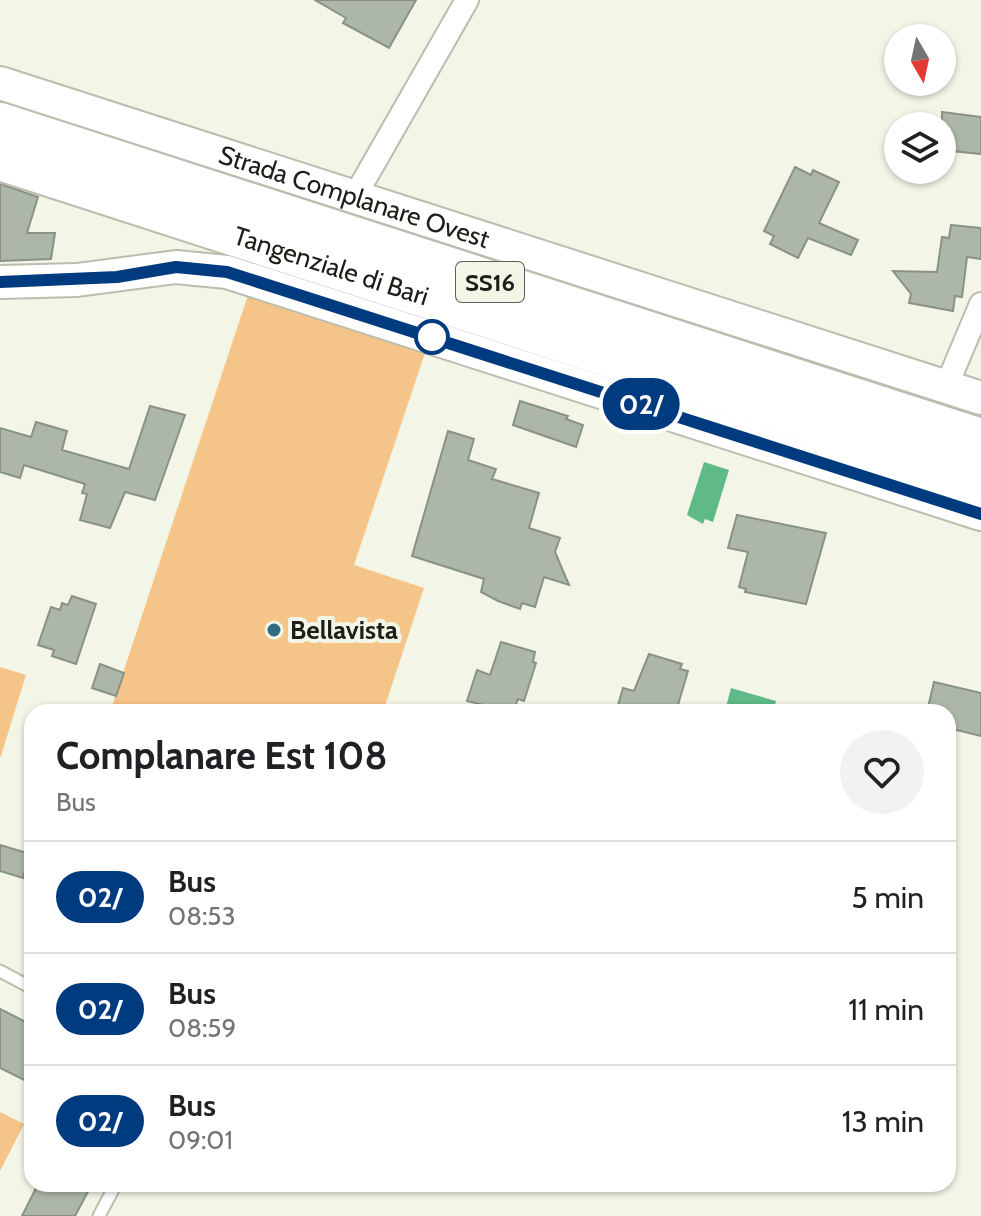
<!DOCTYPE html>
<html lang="it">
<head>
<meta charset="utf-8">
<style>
  body { margin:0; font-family:Cabin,sans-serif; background:#f2f2f2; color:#202124; height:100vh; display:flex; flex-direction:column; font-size:30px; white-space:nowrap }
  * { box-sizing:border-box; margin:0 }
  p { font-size:26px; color:#757577 }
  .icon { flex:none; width:44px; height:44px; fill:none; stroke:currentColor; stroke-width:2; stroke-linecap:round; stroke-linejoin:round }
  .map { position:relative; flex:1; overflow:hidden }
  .panel { position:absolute; left:24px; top:704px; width:932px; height:488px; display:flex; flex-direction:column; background:#fff; border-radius:24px; box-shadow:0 2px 6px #0004 }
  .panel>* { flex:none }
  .badge { padding:0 16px; border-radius:26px; font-size:28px; line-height:52px }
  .needle { width:52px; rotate:171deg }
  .buttons { position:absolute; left:884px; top:24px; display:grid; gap:16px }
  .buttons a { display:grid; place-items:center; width:72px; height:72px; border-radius:50%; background:#fff; box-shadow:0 2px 6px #0004; font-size:40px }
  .map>.badge { position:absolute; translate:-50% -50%; box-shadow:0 0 0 4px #fff }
  .round { display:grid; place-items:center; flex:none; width:84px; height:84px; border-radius:42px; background:#f2f2f2 }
  .headline { display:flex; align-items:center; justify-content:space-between; height:136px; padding:0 32px }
  h1 { font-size:38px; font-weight:700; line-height:60px }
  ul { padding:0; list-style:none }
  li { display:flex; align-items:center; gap:24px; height:112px; padding:0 32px; border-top:2px solid #e0e0e0 }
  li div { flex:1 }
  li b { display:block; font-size:30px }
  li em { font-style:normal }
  li .badge { min-width:88px; font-weight:700; text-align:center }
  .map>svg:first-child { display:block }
  .green { fill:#f5c488 }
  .water { fill:#5fba88 }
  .building { fill:#adb7a9; stroke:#899285; stroke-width:2 }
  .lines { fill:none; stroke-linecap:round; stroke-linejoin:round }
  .lane-casing { stroke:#bbbdae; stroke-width:15 }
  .street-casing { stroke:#bbbdae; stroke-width:26 }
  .secondary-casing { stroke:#bbbdae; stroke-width:36 }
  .highway-casing { stroke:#bbbdae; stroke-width:46 }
  .lane { stroke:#fff; stroke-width:11 }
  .street { stroke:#fff; stroke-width:22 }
  .secondary { stroke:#fff; stroke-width:32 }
  .highway { stroke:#fff; stroke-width:42 }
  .line-casing { stroke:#fff; stroke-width:18 }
  .line { stroke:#003b80; stroke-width:12 }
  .stop-dot { fill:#fff; stroke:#003b80; stroke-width:4 }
  .poi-dot { fill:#2e6d82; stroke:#f3f6e6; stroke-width:3 }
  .labels { text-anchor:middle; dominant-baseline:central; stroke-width:8; stroke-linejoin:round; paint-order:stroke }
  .shield { fill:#f3f6e6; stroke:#5d5f56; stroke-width:2 }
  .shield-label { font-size:24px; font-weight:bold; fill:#1d1e18 }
  .street-label { font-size:26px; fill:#1d1e18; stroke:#f3f6e6 }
  .poi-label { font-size:26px; font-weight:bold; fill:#1d1e18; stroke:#f3f6e6; text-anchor:start }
</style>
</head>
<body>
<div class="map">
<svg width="981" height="1216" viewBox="0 0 981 1216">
  <rect width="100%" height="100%" fill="#f3f6e6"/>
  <g class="green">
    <polygon points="249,292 426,350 354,565 424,588 383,712 110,712"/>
    <polygon points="0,667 26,675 0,759"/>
    <polygon points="0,1112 24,1124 0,1171"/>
  </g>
  <g class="water">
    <polygon points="704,462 729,470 713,522 705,519 703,524 687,515"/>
    <polygon points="731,688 776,701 773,712 744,712 726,707"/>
  </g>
  <g class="building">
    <polygon points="315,0 416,0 389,48 343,23 346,18"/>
    <polygon points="942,112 981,117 981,154 942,150"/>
    <polygon points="795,167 811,175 813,170 839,182 819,223 858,240 851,255 808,238 798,258 770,244 774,236 764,231"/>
    <polygon points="0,184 38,197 27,233 55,233 51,259 0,261"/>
    <polygon points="951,225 981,228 981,259 967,257 962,297 955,296 953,311 909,303 911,294 893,271 937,272 942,237 949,238"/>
    <polygon points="520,401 568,416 566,419 583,425 576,447 513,425"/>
    <polygon points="150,406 185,415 155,500 125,492 110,528 80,520 87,494 82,493 85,484 24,465 20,478 0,472 0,428 31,437 36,422 67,431 62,450 129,469"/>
    <polygon points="448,431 474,439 468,460 496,469 492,479 539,493 529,528 560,538 555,552 569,585 544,577 535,607 522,603 520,609 498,601 481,592 484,579 412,556"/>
    <polygon points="737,515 826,533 806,604 745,592 746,589 739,587 748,552 728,548"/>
    <polygon points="72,596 96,604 76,664 52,656 54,650 38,645 51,607 60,610 62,603 68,605"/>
    <polygon points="501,642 535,652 533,662 536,663 524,701 518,699 513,712 467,701 477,670 490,675"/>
    <polygon points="649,654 682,664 680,669 688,671 678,705 685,708 684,712 616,712 623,688 634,691"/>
    <polygon points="100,664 124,673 116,696 92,688"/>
    <polygon points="934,682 981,693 981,736 948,728 948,712 927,712"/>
    <polygon points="0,845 30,854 23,878 0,871"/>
    <polygon points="0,1009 32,1025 32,1084 0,1068"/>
    <polygon points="38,1184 92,1184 75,1216 22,1216"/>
  </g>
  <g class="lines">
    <defs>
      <g id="lane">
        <polyline points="0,971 32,988"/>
        <polyline points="99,1216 116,1184"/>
      </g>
      <g id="street">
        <polyline points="355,196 467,0"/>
        <polyline points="946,387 981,304"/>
      </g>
      <g id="secondary">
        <path id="s1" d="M 0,83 L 981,398"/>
        <polyline points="0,282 77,280 176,267 227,272 981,514"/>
      </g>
      <g id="highway">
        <polyline points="0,124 981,440"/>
        <path id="s2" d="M 0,159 L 981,476"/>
      </g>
    </defs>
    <use href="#lane" class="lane-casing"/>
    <use href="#street" class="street-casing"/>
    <use href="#secondary" class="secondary-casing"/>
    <use href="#highway" class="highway-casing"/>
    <use href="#lane" class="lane"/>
    <use href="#street" class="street"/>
    <use href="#secondary" class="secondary"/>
    <use href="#highway" class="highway"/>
  </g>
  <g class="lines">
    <defs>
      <polyline id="line" points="0,282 117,277 176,267 227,272 981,514"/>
    </defs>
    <use href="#line" class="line-casing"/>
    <use href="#line" class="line"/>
  </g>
  <circle class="stop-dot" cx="432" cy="337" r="16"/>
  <circle class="poi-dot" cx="274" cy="630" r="8"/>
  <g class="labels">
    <rect class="shield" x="456" y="262" width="68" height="40" rx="6"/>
    <g class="shield-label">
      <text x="490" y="282">SS16</text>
    </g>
    <g class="street-label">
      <text stroke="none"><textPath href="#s1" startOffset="372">Strada Complanare Ovest</textPath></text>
      <text stroke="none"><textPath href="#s2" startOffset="348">Tangenziale di Bari</textPath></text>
    </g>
    <g class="poi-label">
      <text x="290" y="630">Bellavista</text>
    </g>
  </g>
</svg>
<div class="buttons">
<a><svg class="needle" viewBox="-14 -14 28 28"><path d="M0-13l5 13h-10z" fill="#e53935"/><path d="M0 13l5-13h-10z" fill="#757577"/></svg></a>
<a><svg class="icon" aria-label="layers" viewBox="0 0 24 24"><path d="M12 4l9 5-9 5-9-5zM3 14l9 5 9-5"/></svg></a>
</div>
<b class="badge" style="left:641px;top:404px;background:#003b80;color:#fff">02/</b>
<section class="panel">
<div class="headline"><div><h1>Complanare Est 108</h1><p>Bus</p></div><a class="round"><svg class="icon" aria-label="heart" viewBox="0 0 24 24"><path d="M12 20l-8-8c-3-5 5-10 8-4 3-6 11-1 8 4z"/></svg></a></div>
<ul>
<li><span class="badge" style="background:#003b80;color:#fff">02/</span><div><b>Bus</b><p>08:53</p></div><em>5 min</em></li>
<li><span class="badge" style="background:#003b80;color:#fff">02/</span><div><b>Bus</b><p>08:59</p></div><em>11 min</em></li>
<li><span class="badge" style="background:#003b80;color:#fff">02/</span><div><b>Bus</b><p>09:01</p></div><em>13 min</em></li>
</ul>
</section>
</div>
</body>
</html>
